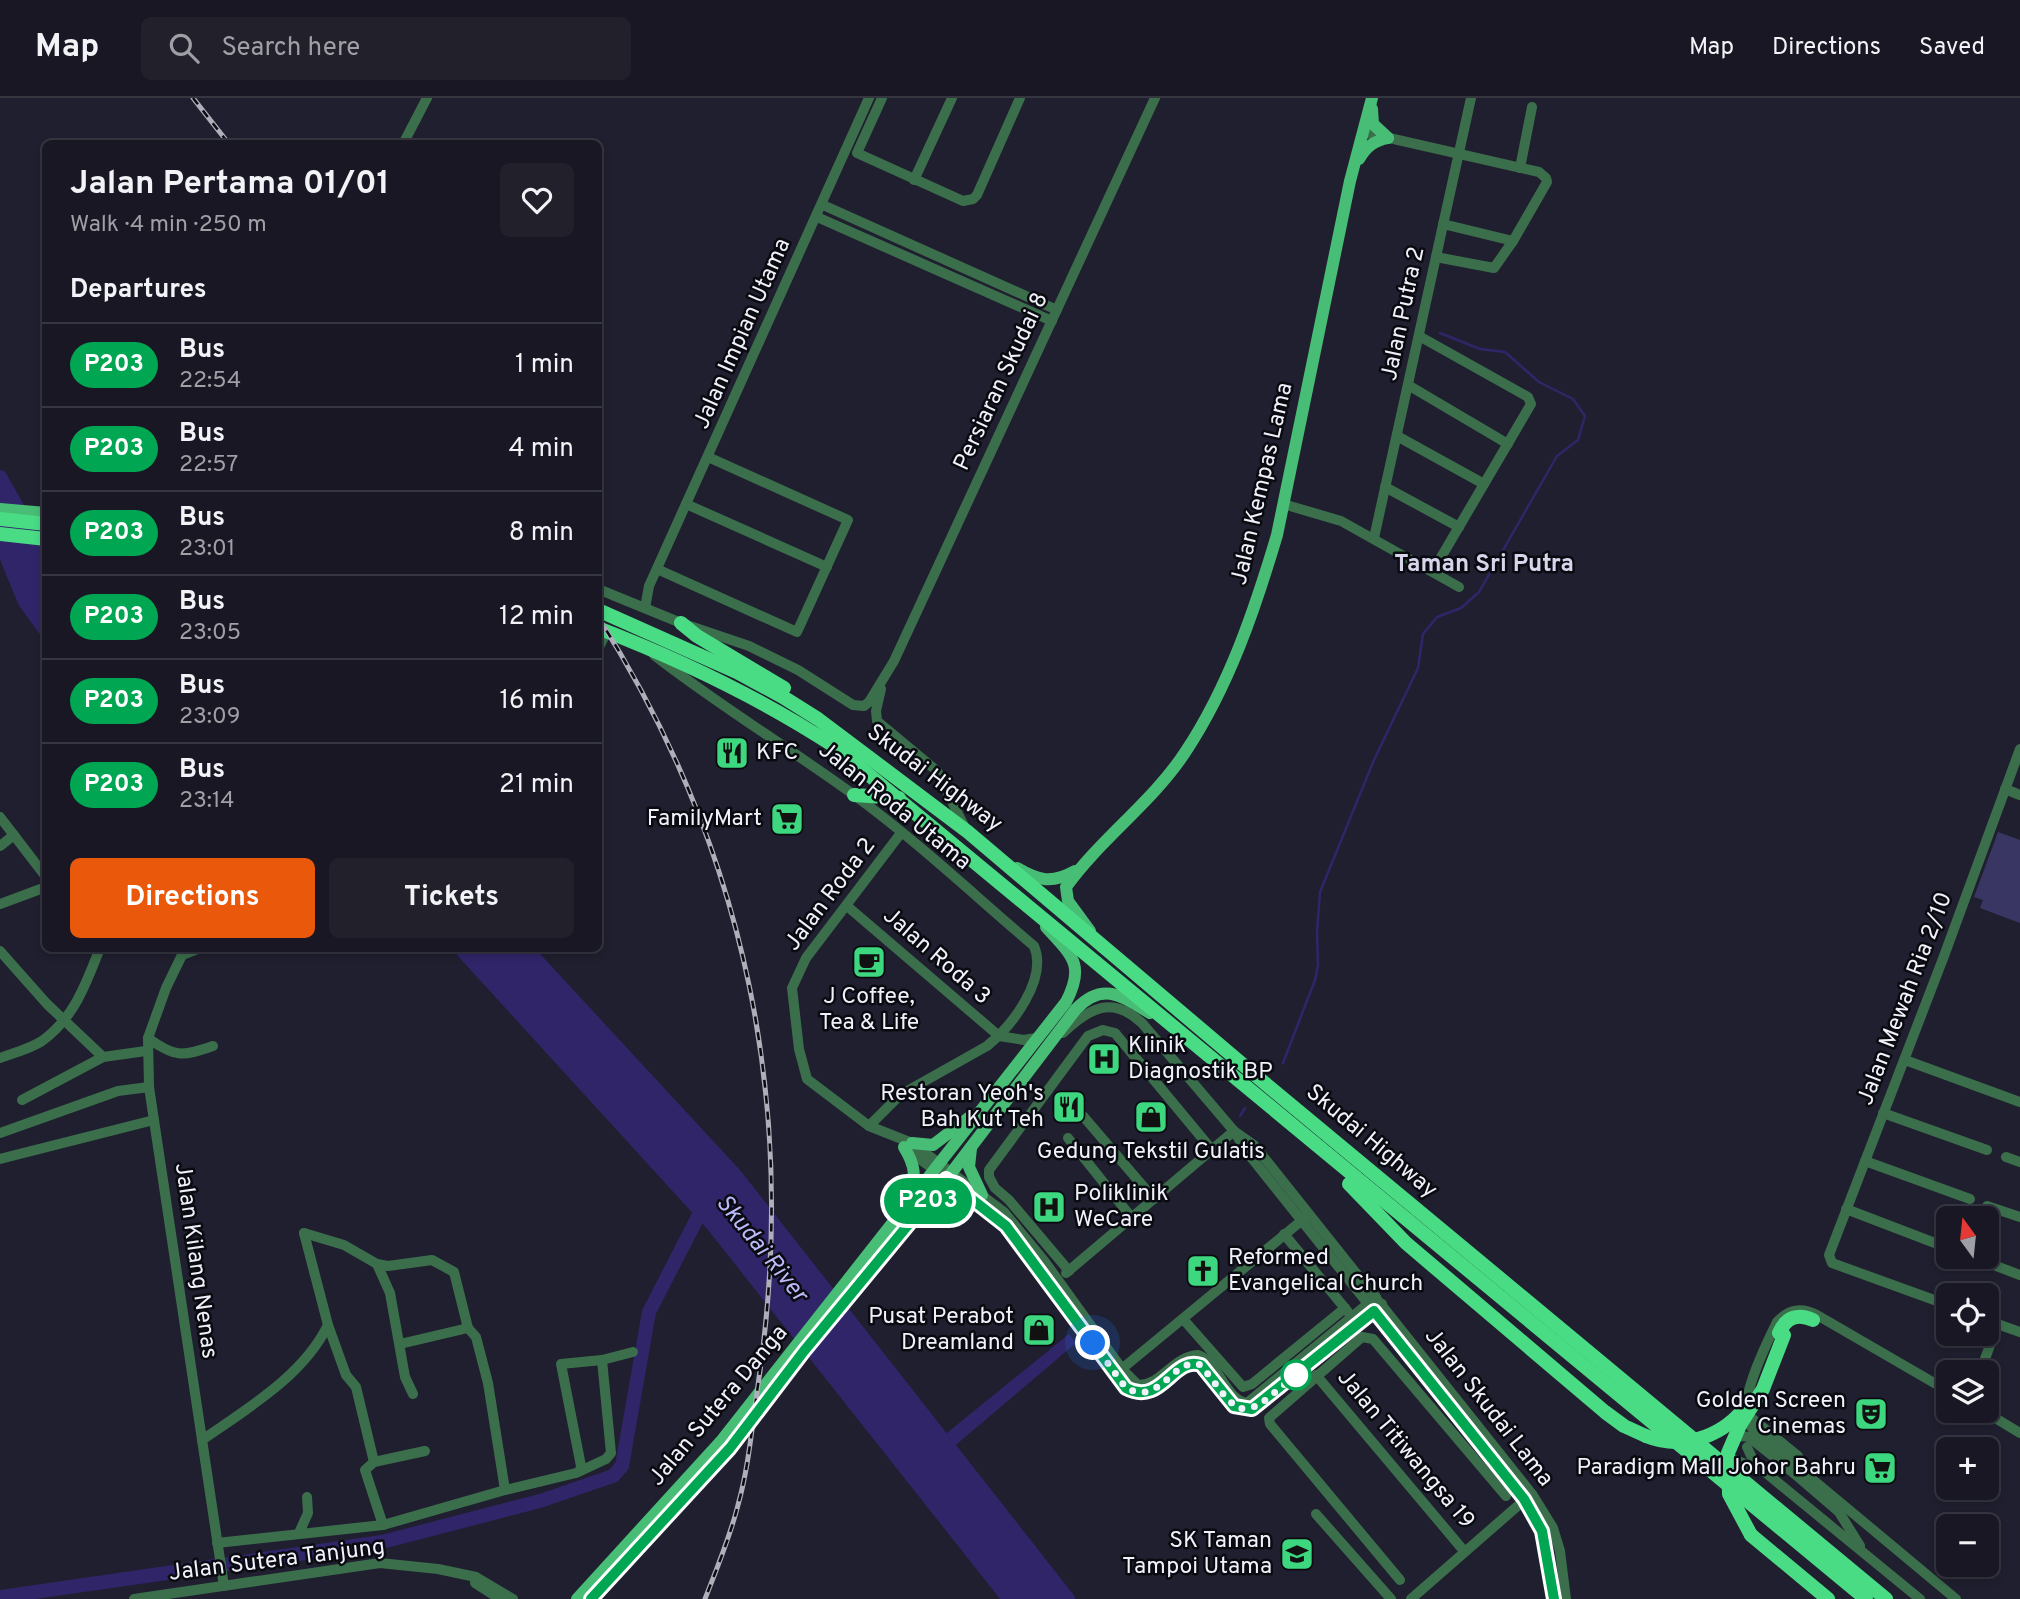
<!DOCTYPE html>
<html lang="en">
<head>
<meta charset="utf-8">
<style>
  body { margin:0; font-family:Overpass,sans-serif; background:#21202b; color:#f1f3f6; height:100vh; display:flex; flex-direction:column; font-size:26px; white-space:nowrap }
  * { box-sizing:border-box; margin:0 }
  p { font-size:23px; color:#9f9fa6 }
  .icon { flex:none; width:38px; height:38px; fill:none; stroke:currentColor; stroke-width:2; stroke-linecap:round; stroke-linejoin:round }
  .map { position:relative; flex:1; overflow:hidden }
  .side { position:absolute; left:42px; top:42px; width:560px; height:812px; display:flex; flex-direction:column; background:#181723; border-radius:10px; box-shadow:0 4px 10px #0003,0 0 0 2px #363641 }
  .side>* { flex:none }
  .badge { padding:0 14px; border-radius:23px; font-size:24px; line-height:46px }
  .needle { width:46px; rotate:345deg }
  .tools { position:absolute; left:1936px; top:1108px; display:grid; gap:14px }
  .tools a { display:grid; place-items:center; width:63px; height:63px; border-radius:10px; background:#181723; box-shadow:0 4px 10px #0003,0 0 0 2px #363641; font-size:35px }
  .you { position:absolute; width:35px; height:35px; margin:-18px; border:5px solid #fff; border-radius:50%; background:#1a73e8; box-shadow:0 0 0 10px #1a73e833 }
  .map>.badge { position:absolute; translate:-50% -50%; box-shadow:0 0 0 4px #fff }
  h2 { padding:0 28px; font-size:26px; line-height:63px }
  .round { display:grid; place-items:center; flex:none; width:74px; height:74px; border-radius:10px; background:#21202b }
  .summary { display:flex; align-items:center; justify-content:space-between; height:119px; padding:0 28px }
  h1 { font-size:33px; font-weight:700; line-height:52px }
  .cta { display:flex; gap:14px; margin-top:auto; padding:14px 28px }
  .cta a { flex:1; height:80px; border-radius:10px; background:#ea580c; color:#fff; font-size:28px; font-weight:700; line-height:80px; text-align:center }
  .cta a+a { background:#21202b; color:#f1f3f6 }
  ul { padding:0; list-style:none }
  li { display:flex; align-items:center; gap:21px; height:84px; padding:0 28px; border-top:2px solid #363641 }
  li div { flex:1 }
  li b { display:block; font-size:26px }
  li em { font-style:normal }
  li .badge { min-width:77px; font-weight:700; text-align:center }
  header { display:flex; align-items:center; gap:42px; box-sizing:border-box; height:98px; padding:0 35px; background:#181723; border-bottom:2px solid #363641 }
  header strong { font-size:33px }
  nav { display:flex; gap:38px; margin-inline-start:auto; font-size:24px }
  .search { width:490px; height:63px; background:#21202b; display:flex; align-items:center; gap:18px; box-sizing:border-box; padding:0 24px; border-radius:10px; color:#9f9fa6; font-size:26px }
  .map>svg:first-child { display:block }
  .green { fill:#3a3663 }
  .water { fill:#31256a }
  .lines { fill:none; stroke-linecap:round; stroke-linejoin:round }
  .stream { stroke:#31256a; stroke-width:2.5 }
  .river { stroke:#31256a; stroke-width:14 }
  .minor { stroke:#3b6f4c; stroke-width:10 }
  .major { stroke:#48bd75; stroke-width:12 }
  .highway { stroke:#4adc85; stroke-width:14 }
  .rail-casing { stroke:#afafbb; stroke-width:5 }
  .rail { stroke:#0a0a11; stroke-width:2.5; stroke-dasharray:8; stroke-linecap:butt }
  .minor-bridge { stroke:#3b6f4c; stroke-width:10 }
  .highway-bridge { stroke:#4adc85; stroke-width:14 }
  .line-casing { stroke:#fff; stroke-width:16 }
  .line { stroke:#00a651; stroke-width:10 }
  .walk { stroke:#f1f1fc; stroke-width:7; stroke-dasharray:0 12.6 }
  .stop-dot { fill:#fff; stroke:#00a651; stroke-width:3.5 }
  .labels { text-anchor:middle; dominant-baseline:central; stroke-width:5; stroke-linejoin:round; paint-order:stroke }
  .street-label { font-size:23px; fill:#f1f1fc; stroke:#0a0a11 }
  .poi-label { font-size:23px; fill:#f1f1fc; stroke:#0a0a11; text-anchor:end }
  .neighbourhood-label { font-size:24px; font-weight:bold; fill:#d5d5eb; stroke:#0a0a11 }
  .water-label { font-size:24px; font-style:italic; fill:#bcbaf8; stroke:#0a0a11 }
</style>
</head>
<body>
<header>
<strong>Map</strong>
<div class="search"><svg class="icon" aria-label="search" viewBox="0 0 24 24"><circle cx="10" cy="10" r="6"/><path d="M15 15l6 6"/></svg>Search here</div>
<nav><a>Map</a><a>Directions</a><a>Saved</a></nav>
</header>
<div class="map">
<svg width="2020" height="1501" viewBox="0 0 2020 1501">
  <rect width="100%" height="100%" fill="#201f2f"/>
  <polygon class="green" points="1998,734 2020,742 2020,825 1980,810 1983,802 1974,799"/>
  <g class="water">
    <polygon points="0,379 45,460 45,533 25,504 0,443"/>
    <polygon points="460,851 525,851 735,1077 942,1339 1069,1236 1076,1245 951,1351 1068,1501 1009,1501 714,1127"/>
  </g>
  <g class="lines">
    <g class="stream">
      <polyline points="1283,965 1315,882 1318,867 1317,834 1320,794 1374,662 1418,570 1423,536 1437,519 1461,510 1479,494 1557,358 1578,342 1585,318 1573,301 1539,284 1505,254 1480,251 1440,235"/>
      <polyline points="1240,1018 1245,1010"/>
    </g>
    <g class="river">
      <polyline points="0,379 46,460"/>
      <polyline points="0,443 25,504 46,533"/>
      <polyline points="460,850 713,1127 1009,1501"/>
      <polyline points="525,850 735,1077 1068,1501"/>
      <polyline points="0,1499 382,1444 540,1403 613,1378 622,1368 649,1214 701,1113 712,1101"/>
    </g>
    <g class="minor">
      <polyline points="882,0 857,55 963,103 973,101 977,97 1020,0"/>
      <polyline points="1363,34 1539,74 1546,80 1547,84 1513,143 1494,170 1436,159"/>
      <polyline points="403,46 427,0"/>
      <polyline points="1520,70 1532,9"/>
      <polyline points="914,82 952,0"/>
      <polyline points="823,107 1057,212"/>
      <polyline points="817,119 1052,223"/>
      <polyline points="1443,126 1513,143"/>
      <polyline points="1419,238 1528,299 1531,306 1433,473"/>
      <polyline points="1408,287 1508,346"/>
      <polyline points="1397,338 1484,386"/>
      <polyline points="1385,389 1459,429"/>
      <polyline points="686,406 827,469"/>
      <polyline points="1283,406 1341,423 1459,489"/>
      <polyline points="1374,440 1471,0"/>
      <polyline points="657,471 797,534 848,422 708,359"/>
      <polyline points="598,491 681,525 749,548 798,572 853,607 864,608 869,604 894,563 1155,0"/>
      <polyline points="645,510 649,488 869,0"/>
      <polyline points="598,551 607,533"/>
      <path d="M 654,557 C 718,607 788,649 854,697 C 917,743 974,797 1034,848 C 1048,881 1012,928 987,948 L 900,997 L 869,1028"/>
      <polyline points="881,591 876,613 877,623 937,673 964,728"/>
      <polyline points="2005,691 2020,697"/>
      <polyline points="0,719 46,779"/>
      <path d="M 901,735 L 806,860 L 792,890 L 799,951 L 807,981 L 869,1028 L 912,1045 L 1004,1114 L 1045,1164 L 1122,1271 L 1138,1287 C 1161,1288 1173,1258 1198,1257 C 1220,1265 1224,1301 1247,1305 L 1376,1199"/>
      <polyline points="0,748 14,737"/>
      <polyline points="0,806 46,789"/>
      <polyline points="847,808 999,938 1024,942 1036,940"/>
      <polyline points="180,850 182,857 166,890 148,940 149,989 224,1488"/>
      <polyline points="0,853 47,906 103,959"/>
      <polyline points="182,857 200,850"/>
      <path d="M 1063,935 C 1089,910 1112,897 1142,925 L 1234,1033 L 1246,1053 L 1524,1401 L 1542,1433 L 1554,1501"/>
      <path d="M 148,940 C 174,959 182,959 213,948"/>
      <path d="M 0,960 C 13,955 30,951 42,943 C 74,920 86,886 100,850"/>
      <polyline points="1905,962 2020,1004"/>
      <polyline points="22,1002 103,959 146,953"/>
      <polyline points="1883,1015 1987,1052"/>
      <polyline points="1083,1018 1154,1101"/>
      <polyline points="0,1035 118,993 149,989"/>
      <polyline points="1237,1035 1254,1047 1532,1396 1553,1430 1560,1453 1566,1501"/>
      <polyline points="1068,1040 1132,1120"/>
      <path d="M 905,1050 L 999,1120 L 1126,1290 C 1162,1309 1173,1257 1201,1267 L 1234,1308 L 1252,1311 L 1382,1206"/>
      <polyline points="2006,1059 2020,1064"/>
      <polyline points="0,1061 154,1022"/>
      <polyline points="1865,1063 1970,1101"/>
      <polyline points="1987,1108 2020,1119"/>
      <polyline points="1846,1111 1948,1150"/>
      <polyline points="304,1135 344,1147 377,1166 388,1168 432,1162 454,1174 468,1230 476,1239 488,1285 505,1392"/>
      <polyline points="304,1135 328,1227 346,1277 356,1289 374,1364"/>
      <polyline points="1284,1136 1348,1214"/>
      <polyline points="1970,1158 2020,1177"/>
      <polyline points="377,1166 390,1195 405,1279 413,1296"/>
      <polyline points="1069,1173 1009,1102 995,1090 989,1079 989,1072 1088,938 1103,932 1115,935 1212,1052"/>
      <polyline points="1066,1175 1234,1033"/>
      <polyline points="1948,1207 1832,1165 1829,1157 1944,858 2020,651"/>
      <polyline points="1183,1221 1243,1289 1252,1286 1345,1210"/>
      <polyline points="1986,1222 2020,1234"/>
      <polyline points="400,1246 468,1230"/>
      <polyline points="1118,1274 1306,1119"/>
      <polyline points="1980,1274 1998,1226"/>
      <polyline points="1316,1277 1464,1453"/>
      <path d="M 1948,1293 L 1817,1217 C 1801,1209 1789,1211 1777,1224 C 1767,1244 1739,1302 1747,1323 C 1749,1328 1754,1332 1758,1336 L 1956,1501"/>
      <polyline points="1982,1312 2020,1335"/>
      <path d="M 202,1342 C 248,1310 303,1278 328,1227"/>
      <polyline points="1747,1349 1753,1362 1766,1375 1920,1501"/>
      <polyline points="1725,1358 1760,1372"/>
      <polyline points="1790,1372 1839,1414 1860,1448"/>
      <polyline points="580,1373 581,1368 561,1266 602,1262 633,1254"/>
      <polyline points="1316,1416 1391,1501"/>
      <polyline points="383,1427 365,1372 374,1364 425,1353"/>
      <polyline points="299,1435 308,1415 307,1399"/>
      <polyline points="217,1445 383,1427 505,1392 576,1375 606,1361 611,1355 602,1262"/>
      <polyline points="1400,1482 1270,1326 1269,1320 1362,1239 1373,1241 1506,1398"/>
      <polyline points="475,1485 500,1501"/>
      <polyline points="134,1501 380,1465 438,1471 476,1479 513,1501"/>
      <polyline points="1411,1501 1529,1398"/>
    </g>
    <g class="major">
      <polyline points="1372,11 1373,26 1388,40"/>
      <path d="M 1359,61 C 1367,48 1374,43 1388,40"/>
      <polyline points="0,411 46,415"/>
      <path d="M 1017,770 C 1039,783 1052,786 1075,773"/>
      <path d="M 1090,833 L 1068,803 L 1066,789 C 1101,740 1153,704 1186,653 C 1229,588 1255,511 1277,437 L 1350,83 L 1372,0"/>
      <polyline points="912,1045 933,1047 971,1018"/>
      <path d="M 904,1049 C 915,1067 918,1080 906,1099"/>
      <polyline points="971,1050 969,1069 982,1097"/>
      <path d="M 577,1501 L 722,1342 L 1066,904 C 1086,866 1071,857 1046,829"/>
      <path d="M 591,1501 L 730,1350 L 804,1253 L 952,1074 L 1076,911 C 1103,883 1122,898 1150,915"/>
    </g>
    <g class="highway">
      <polyline points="0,421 46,426"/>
      <polyline points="0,436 46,441"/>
      <polyline points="598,512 737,574 783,599 818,621 968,734 1261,982 1886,1501"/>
      <polyline points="681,525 697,538 784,590"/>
      <path d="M 598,530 C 681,562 760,600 834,648 L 1866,1501"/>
      <polyline points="854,697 899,700"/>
      <polyline points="1349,1086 1406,1145 1605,1314 1624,1328 1646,1338"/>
      <path d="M 1779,1235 C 1786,1219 1798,1215 1813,1222"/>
      <polyline points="1751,1437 1828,1501"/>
    </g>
    <defs>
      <g id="rail">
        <polyline points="193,0 229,46"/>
        <path d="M 598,519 C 747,753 799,1013 758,1287 C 752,1327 749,1368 738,1407 C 730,1439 717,1470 705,1501"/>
      </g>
    </defs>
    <use href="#rail" class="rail-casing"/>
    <use href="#rail" class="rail"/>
    <g class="minor-bridge">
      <polyline points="1744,1321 1754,1322 1798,1358"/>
      <polyline points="1732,1343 1741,1338 1749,1339 1790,1372"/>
    </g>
    <g class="highway-bridge">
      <path d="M 1646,1338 C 1681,1352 1719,1340 1743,1312"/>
      <polyline points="1751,1437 1729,1396 1728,1355 1740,1327 1763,1291 1784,1237"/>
    </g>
  </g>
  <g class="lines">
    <defs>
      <path id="line" d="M 591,1501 L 730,1350 L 804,1253 L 946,1081 L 1006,1128 L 1126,1290 C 1162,1309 1173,1257 1201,1267 L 1234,1308 L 1252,1311 L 1374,1213 L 1524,1401 L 1542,1433 L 1554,1501"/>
    </defs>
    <use href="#line" class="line-casing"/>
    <use href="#line" class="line"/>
    <path class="walk" d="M 1093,1245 L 1126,1290 C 1162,1309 1173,1257 1201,1267 L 1227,1301 L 1239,1311 L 1258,1308 L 1296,1277"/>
  </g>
  <defs>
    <symbol id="restaurant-square" viewBox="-11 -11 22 22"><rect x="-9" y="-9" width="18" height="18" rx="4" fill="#3cd77e" stroke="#0a0a11"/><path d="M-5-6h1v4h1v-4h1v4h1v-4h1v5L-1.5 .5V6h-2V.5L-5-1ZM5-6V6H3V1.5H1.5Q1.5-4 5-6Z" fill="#111"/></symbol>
    <symbol id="supermarket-square" viewBox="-11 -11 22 22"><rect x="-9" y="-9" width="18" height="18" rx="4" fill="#3cd77e" stroke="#0a0a11"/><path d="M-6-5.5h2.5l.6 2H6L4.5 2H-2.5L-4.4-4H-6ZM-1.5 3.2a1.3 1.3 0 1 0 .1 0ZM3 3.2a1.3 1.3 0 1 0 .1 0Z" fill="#111"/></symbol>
    <symbol id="cafe-square" viewBox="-11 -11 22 22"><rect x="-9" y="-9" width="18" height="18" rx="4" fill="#3cd77e" stroke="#0a0a11"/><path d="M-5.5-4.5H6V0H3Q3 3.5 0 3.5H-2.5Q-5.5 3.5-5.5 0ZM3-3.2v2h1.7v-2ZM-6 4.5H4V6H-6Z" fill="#111"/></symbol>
    <symbol id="hospital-square" viewBox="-11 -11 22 22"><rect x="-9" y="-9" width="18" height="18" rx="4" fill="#3cd77e" stroke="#0a0a11"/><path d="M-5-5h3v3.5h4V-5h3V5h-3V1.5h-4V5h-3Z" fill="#111"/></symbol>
    <symbol id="shop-square" viewBox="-11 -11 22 22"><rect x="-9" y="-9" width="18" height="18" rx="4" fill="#3cd77e" stroke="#0a0a11"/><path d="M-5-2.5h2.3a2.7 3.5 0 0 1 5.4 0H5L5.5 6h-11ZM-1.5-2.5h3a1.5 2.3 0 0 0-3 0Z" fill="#111"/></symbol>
    <symbol id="church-square" viewBox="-11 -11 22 22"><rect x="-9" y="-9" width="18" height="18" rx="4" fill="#3cd77e" stroke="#0a0a11"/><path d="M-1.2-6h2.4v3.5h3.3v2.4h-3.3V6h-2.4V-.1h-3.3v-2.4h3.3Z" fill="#111"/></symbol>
    <symbol id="theatre-square" viewBox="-11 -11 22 22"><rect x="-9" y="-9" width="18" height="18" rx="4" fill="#3cd77e" stroke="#0a0a11"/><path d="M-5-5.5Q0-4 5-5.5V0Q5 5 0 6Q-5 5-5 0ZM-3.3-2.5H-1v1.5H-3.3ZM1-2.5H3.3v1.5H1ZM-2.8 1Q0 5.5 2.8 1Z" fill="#111"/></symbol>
    <symbol id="school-square" viewBox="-11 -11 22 22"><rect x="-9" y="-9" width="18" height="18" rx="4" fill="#3cd77e" stroke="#0a0a11"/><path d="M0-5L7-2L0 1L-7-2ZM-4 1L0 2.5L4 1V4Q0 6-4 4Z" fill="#111"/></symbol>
  </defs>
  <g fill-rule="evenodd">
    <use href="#restaurant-square" x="713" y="636" width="38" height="38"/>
    <use href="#supermarket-square" x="768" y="702" width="38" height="38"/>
    <use href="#cafe-square" x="850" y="845" width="38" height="38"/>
    <use href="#hospital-square" x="1085" y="942" width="38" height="38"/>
    <use href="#restaurant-square" x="1050" y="990" width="38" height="38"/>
    <use href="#shop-square" x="1132" y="1000" width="38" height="38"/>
    <use href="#hospital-square" x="1030" y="1090" width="38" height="38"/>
    <use href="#church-square" x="1184" y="1154" width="38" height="38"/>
    <use href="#shop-square" x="1020" y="1213" width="38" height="38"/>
    <use href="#theatre-square" x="1852" y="1297" width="38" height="38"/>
    <use href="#supermarket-square" x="1861" y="1351" width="38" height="38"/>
    <use href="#school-square" x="1278" y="1437" width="38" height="38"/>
  </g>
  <circle class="stop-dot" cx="1296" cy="1277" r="14"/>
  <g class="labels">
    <g class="street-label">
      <text transform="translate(1404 216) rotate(-78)">Jalan Putra 2</text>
      <text transform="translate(743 236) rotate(-66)">Jalan Impian Utama</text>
      <text transform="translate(1002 284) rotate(-65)">Persiaran Skudai 8</text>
      <text transform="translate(1263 386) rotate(-77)">Jalan Kempas Lama</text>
      <text transform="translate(934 681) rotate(37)">Skudai Highway</text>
      <text transform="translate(894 709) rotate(39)">Jalan Roda Utama</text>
      <text transform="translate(831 797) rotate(-53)">Jalan Roda 2</text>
      <text transform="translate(936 859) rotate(41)">Jalan Roda 3</text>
      <text transform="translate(1906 901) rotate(-69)">Jalan Mewah Ria 2/10</text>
      <text transform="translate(1371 1044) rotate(40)">Skudai Highway</text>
      <text transform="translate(195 1163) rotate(82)">Jalan Kilang Nenas</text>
      <text transform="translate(719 1308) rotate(-50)">Jalan Sutera Danga</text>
      <text transform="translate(1488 1310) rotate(52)">Jalan Skudai Lama</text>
      <text transform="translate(1405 1352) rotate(50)">Jalan Titiwangsa 19</text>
      <text transform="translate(277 1463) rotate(-7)">Jalan Sutera Tanjung</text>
    </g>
    <g class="poi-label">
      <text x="756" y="655" text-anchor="start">KFC</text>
      <text x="762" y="721">FamilyMart</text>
      <text x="869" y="899" text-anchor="middle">J Coffee,<tspan x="869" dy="26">Tea &amp; Life</tspan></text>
      <text x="1128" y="948" text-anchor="start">Klinik<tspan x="1128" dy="26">Diagnostik BP</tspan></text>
      <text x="1044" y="996">Restoran Yeoh's<tspan x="1044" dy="26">Bah Kut Teh</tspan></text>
      <text x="1151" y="1054" text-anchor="middle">Gedung Tekstil Gulatis</text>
      <text x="1074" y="1096" text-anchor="start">Poliklinik<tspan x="1074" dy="26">WeCare</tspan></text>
      <text x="1228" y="1160" text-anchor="start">Reformed<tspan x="1228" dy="26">Evangelical Church</tspan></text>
      <text x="1014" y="1219">Pusat Perabot<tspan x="1014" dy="26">Dreamland</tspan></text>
      <text x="1846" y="1303">Golden Screen<tspan x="1846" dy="26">Cinemas</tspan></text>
      <text x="1856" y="1370">Paradigm Mall Johor Bahru</text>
      <text x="1272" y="1443">SK Taman<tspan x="1272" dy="26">Tampoi Utama</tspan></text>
    </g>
    <g class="neighbourhood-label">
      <text x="1484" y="467">Taman Sri Putra</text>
    </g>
    <g class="water-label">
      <text transform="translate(761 1151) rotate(51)">Skudai River</text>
    </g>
  </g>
</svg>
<div class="tools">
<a><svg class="needle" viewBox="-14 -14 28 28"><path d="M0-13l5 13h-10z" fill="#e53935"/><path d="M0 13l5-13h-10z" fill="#9f9fa6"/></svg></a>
<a><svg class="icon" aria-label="locate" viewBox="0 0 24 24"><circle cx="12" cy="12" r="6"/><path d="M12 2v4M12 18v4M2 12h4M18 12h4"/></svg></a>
<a><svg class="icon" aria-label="layers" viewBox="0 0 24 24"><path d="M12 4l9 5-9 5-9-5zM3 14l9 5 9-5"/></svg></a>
<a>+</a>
<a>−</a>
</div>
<div class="you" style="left:1093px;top:1245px"></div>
<b class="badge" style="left:928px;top:1103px;background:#00a651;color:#fff">P203</b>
<section class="side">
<div class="summary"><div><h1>Jalan Pertama 01/01</h1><p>Walk · 4 min · 250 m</p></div><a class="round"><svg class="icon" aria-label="heart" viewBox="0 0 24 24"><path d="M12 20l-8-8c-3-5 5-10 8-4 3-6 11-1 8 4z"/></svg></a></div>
<h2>Departures</h2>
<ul>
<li><span class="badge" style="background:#00a651;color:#fff">P203</span><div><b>Bus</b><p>22:54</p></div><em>1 min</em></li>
<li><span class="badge" style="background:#00a651;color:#fff">P203</span><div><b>Bus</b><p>22:57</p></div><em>4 min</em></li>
<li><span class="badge" style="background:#00a651;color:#fff">P203</span><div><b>Bus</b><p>23:01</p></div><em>8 min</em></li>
<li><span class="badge" style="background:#00a651;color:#fff">P203</span><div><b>Bus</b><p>23:05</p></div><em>12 min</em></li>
<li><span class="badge" style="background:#00a651;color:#fff">P203</span><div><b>Bus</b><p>23:09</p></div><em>16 min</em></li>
<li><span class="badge" style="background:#00a651;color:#fff">P203</span><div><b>Bus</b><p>23:14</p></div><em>21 min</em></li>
</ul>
<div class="cta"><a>Directions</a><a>Tickets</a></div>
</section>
</div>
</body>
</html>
